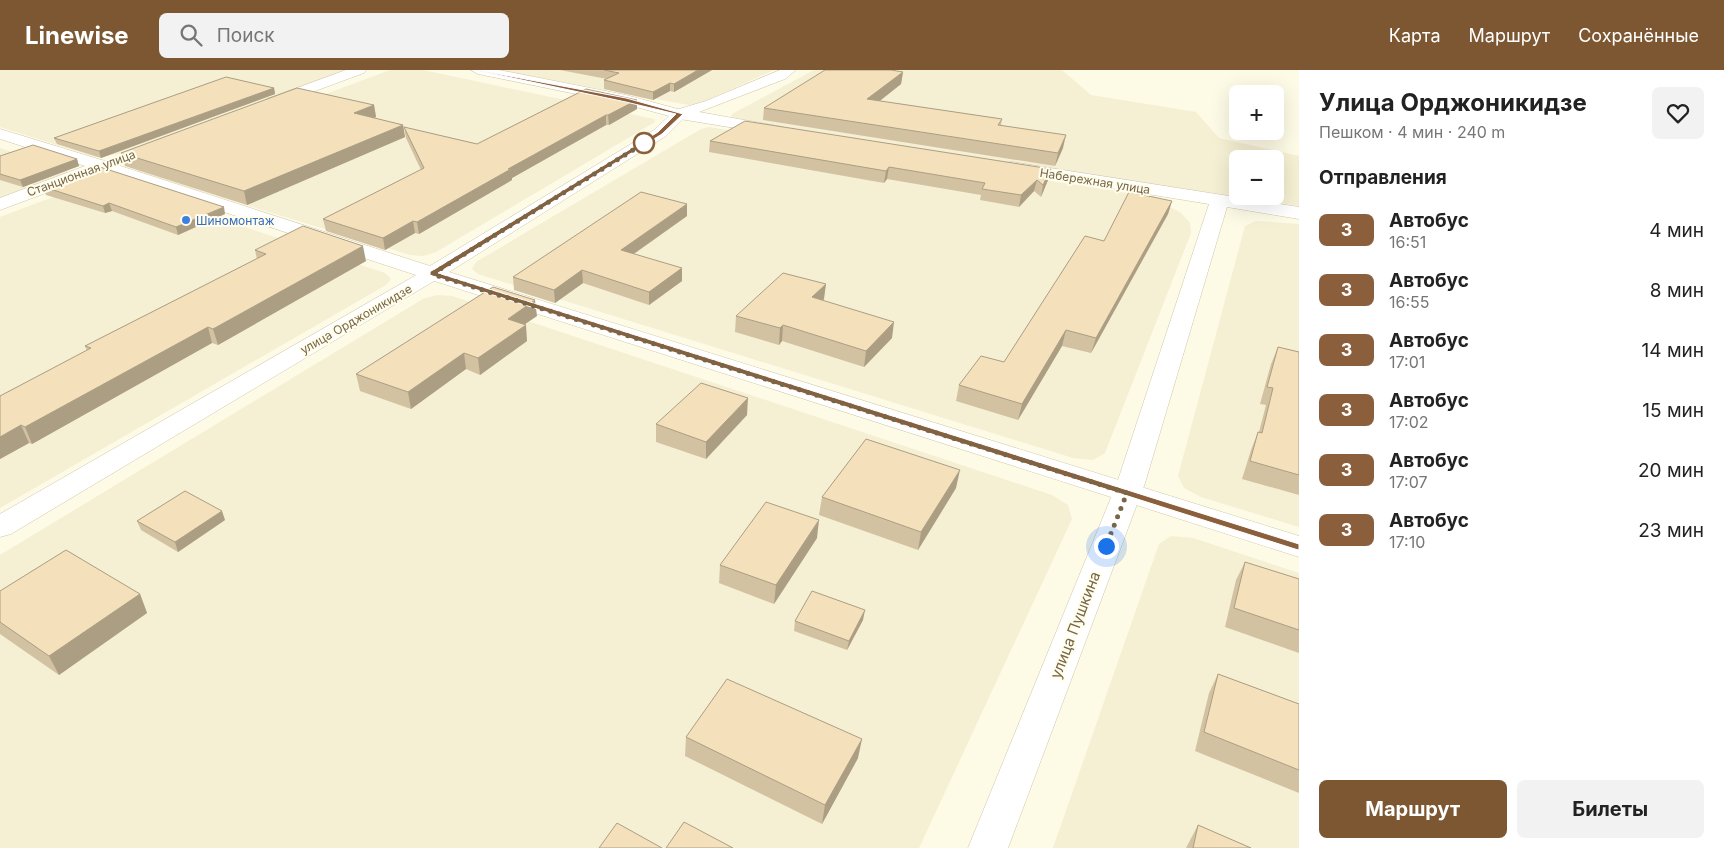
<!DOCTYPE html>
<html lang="ru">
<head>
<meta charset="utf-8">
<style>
  body { margin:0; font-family:Inter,sans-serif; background:#f2f2f2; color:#222; height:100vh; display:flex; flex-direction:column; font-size:19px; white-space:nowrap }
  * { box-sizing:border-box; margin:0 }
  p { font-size:16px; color:#767676 }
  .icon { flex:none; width:28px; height:28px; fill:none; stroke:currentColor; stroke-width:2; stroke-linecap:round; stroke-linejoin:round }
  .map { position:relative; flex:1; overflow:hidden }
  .side { display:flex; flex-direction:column; background:#fff; width:425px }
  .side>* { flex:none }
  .badge { padding:0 10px; border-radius:8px; font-size:18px; line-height:32px }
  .fabs { position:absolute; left:1229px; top:15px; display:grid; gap:10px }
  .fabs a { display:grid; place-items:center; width:55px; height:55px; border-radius:8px; background:#fff; box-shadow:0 5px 20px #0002; font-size:25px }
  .you { position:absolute; width:25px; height:25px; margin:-12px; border:4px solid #fff; border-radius:50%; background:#1a73e8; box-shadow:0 0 0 8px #1a73e833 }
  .map>.badge { position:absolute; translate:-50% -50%; box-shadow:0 0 0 2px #fff }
  h2 { padding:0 20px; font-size:19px; line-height:45px }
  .round { display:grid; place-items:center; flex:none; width:52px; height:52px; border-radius:8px; background:#f2f2f2 }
  .overview { display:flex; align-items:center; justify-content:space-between; height:85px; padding:0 20px }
  h1 { font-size:24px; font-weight:700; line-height:38px }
  .cta { display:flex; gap:10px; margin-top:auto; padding:10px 20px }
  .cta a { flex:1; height:58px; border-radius:8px; background:#7d5732; color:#fff; font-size:20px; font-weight:700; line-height:58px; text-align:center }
  .cta a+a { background:#f2f2f2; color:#222 }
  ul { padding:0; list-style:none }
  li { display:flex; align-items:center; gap:15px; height:60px; padding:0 20px }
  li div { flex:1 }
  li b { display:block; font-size:19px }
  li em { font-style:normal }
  li .badge { min-width:55px; font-weight:700; text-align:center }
  header { display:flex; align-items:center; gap:30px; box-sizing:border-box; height:70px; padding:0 25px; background:#7d5732; color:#fff }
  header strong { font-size:24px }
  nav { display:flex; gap:28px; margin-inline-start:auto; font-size:18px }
  .search { width:350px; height:45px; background:#f2f2f2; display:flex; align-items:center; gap:12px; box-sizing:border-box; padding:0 18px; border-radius:8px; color:#767676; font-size:19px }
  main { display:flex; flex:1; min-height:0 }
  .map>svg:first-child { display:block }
  .residential { fill:#f5efd3; fill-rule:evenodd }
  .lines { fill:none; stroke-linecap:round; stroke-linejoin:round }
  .street-casing { stroke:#d0c5ab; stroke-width:1 }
  .secondary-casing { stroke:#d3c7a8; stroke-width:1 }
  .street { fill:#fff; fill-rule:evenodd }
  .secondary { fill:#fff; fill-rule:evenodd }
  .wall { fill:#d2c2a1 }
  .shaded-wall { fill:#ab9e83 }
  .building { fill:#f4e1bb; stroke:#ab9e83 }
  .line { fill:#8b5e3c; stroke:#fff }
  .walk { stroke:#786649; stroke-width:5; stroke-dasharray:0 9 }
  .stop-dot { fill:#fff; stroke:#8b5e3c; stroke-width:2.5 }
  .shop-dot { fill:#3f7fe0; stroke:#fffdec; stroke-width:2 }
  .labels { text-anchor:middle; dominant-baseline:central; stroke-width:4; stroke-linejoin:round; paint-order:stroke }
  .far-street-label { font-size:12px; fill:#786649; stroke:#fffdec }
  .far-shop-label { font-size:12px; fill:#366cbe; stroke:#fffdec; text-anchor:start }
  .street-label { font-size:15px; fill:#786649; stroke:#fffdec }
</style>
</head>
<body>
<header>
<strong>Linewise</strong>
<div class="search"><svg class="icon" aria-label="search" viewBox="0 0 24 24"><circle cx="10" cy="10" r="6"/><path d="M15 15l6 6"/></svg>Поиск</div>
<nav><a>Карта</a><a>Маршрут</a><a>Сохранённые</a></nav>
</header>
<main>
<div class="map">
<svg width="1299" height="778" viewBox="0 0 1299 778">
  <rect width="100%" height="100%" fill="#fdfae5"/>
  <g class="residential">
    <polygon points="0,0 344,0 119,84 95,87 0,57"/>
    <polygon points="390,0 423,0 654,49 655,52 436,182 423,186 410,185 138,102 135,98 141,93"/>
    <polygon points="497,0 774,0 699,34 689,35"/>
    <path d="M 814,0 L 1062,0 L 1091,25 L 1196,42 L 1219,68 L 1299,86 L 1299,136 L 739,51 L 731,48 L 732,44 ZM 1238,89 L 1275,89 L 1275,126 L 1238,126 Z"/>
    <polygon points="709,57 1121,122 1144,127 1165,134 1181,143 1190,153 1191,163 1105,383 1093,390 1073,388 478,204 472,199 476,192 701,59"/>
    <polygon points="0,78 66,100 69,104 0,130"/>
    <polygon points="110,113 385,203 391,209 386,215 0,438 0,147 85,115"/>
    <polygon points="1256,151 1299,154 1299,457 1201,427 1184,418 1178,406 1245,156"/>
    <polygon points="437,225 452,226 1052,425 1068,435 1072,449 919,778 0,778 0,485 423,229"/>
    <polygon points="1171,466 1193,468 1299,503 1299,778 1053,778 1159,474"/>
  </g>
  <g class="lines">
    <defs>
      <g id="street">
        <polygon points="780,0 796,0 785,9 699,42 783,57 785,60 783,63 777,65 680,49 675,47 672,44 679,39 706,31"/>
        <polygon points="0,59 108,92 111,96 108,100 0,140 0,128 85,96 0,69"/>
        <polygon points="1012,92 1299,137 1299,149 1227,137 1145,413 1008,778 968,778 1117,413 1209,134 1006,101 1003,97 1006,93"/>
        <polygon points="432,198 439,200 443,204 439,208 11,464 0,467 0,444 425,200"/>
      </g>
      <g id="secondary">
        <polygon points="346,0 366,0 364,3 277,35 267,35 264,32 267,29"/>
        <polygon points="471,0 499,0 626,25 685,41 688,44 666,66 449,202 1299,466 1299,487 425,208 96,100 93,96 96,92 102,91 108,92 430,196 654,60 669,46 625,34 478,4"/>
      </g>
    </defs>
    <use href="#street" class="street-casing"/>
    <use href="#secondary" class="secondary-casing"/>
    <use href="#street" class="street"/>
    <use href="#secondary" class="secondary"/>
  </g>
  <g class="wall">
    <polygon points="560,0 712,0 674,22 670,21 653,30 604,19 604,10 607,9"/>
    <polygon points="903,2 901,14 879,31 1002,49 1001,55 1063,78 1055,96 763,50 764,38"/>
    <polygon points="274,18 275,24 101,88 57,74 54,68 149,35 149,34"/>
    <polygon points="586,19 637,39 609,55 606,55 512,108 512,110 419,164 415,163 385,180 326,161 323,149 421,100 406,68 404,57 477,74"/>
    <polygon points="374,35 376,47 374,48 403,55 405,67 247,135 125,96 121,83"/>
    <polygon points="710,71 1051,99 1048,110 1041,127 1034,121 1019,137 980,130 981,125 887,109 884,113 709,82"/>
    <polygon points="0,86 77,89 79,96 23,117 0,110"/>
    <polygon points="44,117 225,144 178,165 112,141 105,143 46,125"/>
    <polygon points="1172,131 1168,144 1091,283 1062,276 1018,350 956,331 959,315 1004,292 1104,171"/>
    <polygon points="687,146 634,184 682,211 649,235 583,213 555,233 514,220 513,207"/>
    <polygon points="255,180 366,191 218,275 212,273 32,374 29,373 0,389 0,326 87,281 85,276 257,189"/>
    <polygon points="824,229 822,231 892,268 864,297 782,271 779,275 735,262 736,246"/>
    <polygon points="537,246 524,254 527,271 480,305 466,299 411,339 360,321 356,304"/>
    <polygon points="1278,277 1299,282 1299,425 1242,409 1251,380 1258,362 1259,362 1266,335 1260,334 1271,294"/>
    <polygon points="747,345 706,389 656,372 656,354"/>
    <polygon points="956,418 918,480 819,445 822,427"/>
    <polygon points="225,450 178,482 141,460 137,451"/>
    <polygon points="817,468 774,534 719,513 720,495"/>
    <polygon points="1245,492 1299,509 1299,583 1225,557 1236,510"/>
    <polygon points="0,521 140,524 147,543 59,605 0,564"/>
    <polygon points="863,550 847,580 794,561 795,551"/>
    <polygon points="1218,604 1299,634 1299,723 1195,681 1209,623"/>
    <polygon points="686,667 858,688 822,754 685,686"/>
    <polygon points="1198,755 1251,778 1186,778"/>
  </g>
  <g class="shaded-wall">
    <polygon points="698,0 712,0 674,22 674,14"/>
    <polygon points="903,2 901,14 866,42 867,29"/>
    <polygon points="670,13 670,21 653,30 653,22"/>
    <polygon points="274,18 275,24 101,88 99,81"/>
    <polygon points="637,30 637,39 609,55 608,45"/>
    <polygon points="374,35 376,47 356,56 354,43"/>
    <polygon points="606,45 606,55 512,108 512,110 419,164 417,152 508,99"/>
    <polygon points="403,55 405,67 247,135 244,121"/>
    <polygon points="1066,65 1063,78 1055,96 1058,83"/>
    <polygon points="77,89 79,96 23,117 20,110"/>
    <polygon points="889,97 887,109 884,113 886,101"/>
    <polygon points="1051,99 1048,110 1041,127 1043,115"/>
    <polygon points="1037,110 1034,121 1019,137 1021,125"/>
    <polygon points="1172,131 1168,144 1091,283 1096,268"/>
    <polygon points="109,133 112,141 105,143 103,136"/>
    <polygon points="687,134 687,146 622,192 621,180"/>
    <polygon points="224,137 225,144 178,165 176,157"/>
    <polygon points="413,151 415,163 385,180 383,168"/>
    <polygon points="363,176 366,191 218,275 213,259"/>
    <polygon points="682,198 682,211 649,235 649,222"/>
    <polygon points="582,200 583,213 555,233 554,220"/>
    <polygon points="826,214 824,229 810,243 812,227"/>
    <polygon points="535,230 537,246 509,265 508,249"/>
    <polygon points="894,252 892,268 864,297 866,281"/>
    <polygon points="526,255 527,271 480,305 478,288"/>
    <polygon points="783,255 782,271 779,275 780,258"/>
    <polygon points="208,257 212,273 32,374 25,357"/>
    <polygon points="1066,260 1062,276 1018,350 1022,334"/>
    <polygon points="464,283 466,299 411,339 408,322"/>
    <polygon points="748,328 747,345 706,389 706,372"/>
    <polygon points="21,355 29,373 0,389 0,367"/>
    <polygon points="960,400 956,418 918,480 921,462"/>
    <polygon points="222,441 225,450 178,482 175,472"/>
    <polygon points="819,450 817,468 774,534 776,515"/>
    <polygon points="140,524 147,543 59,605 49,586"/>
    <polygon points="865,540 863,550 847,580 849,571"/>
    <polygon points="862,669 858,688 822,754 825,735"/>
  </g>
  <g class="building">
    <polygon points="604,0 698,0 674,14 670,13 653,22 604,10 619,3"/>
    <polygon points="825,0 891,0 903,2 867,29 1002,49 998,55 1066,65 1058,83 764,38"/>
    <polygon points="226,7 274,18 99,81 54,68"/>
    <polygon points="297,18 374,35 354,43 403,55 244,121 121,83"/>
    <polygon points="586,19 637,30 608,45 606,45 508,99 511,99 417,152 413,151 383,168 323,149 424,98 404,57 477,74"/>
    <polygon points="745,51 1051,99 1043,115 1037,110 1021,125 982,119 985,113 889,97 886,101 710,71"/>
    <polygon points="33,75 77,89 20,110 0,104 0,86"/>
    <polygon points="100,97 224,137 176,157 109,133 103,136 44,117"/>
    <polygon points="641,122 687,134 621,180 682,198 649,222 582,200 554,220 513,207"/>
    <polygon points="1129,122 1172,131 1096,268 1066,260 1022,334 959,315 981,286 1004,292 1085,166 1104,171"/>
    <polygon points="303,156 363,176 213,259 208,257 25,357 21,355 0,367 0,326 91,278 85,276 266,184 255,180"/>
    <polygon points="783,203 826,214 812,227 894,252 866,281 783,255 780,258 736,246"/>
    <polygon points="493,217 535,230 508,249 526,255 478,288 464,283 408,322 356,304"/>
    <polygon points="1278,277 1299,282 1299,405 1250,391 1258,362 1262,363 1273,318 1267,317"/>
    <polygon points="701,313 748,328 706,372 656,354"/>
    <polygon points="866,369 960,400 921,462 822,427"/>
    <polygon points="185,421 222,441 175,472 137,451"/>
    <polygon points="766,432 819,450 776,515 720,495"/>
    <polygon points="66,480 140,524 49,586 0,552 0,521"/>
    <polygon points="1245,492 1299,509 1299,560 1234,538"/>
    <polygon points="812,521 865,540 849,571 795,551"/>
    <polygon points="1218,604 1299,634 1299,700 1204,662"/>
    <polygon points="727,609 862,669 825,735 686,667"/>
    <polygon points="684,752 733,778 666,778"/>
    <polygon points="617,753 662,778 599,778"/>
    <polygon points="1198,755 1251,778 1193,778"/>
  </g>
  <polygon class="line" points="475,0 477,0 626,28 683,44 662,64 438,203 1299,474 1299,480 1295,479 430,205 430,202 658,62 676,44 626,32"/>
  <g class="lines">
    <polyline class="walk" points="644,73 646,72 432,204 1127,423 1106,476"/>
  </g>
  <circle class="stop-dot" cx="644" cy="73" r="10"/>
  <circle class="shop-dot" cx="186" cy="150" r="5"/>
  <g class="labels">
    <g class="far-street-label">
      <text transform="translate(81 103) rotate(-20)">Станционная улица</text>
      <text transform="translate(1095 111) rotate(9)">Набережная улица</text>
      <text transform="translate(356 249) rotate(-30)">улица Орджоникидзе</text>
    </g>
    <g class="far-shop-label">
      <text x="196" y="150">Шиномонтаж</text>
    </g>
    <g class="street-label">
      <text transform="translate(1075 555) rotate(-69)">улица Пушкина</text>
    </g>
  </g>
</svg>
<div class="fabs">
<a>+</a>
<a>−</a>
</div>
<div class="you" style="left:1106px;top:476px"></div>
</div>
<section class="side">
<div class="overview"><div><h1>Улица Орджоникидзе</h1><p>Пешком · 4 мин · 240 m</p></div><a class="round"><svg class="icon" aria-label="heart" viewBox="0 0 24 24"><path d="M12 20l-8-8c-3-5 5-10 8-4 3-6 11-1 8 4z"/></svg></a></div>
<h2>Отправления</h2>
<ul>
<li><span class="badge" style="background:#8b5e3c;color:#fff">3</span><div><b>Автобус</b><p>16:51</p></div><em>4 мин</em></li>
<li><span class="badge" style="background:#8b5e3c;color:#fff">3</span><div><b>Автобус</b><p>16:55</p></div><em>8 мин</em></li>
<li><span class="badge" style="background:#8b5e3c;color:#fff">3</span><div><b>Автобус</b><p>17:01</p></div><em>14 мин</em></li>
<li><span class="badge" style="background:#8b5e3c;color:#fff">3</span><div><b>Автобус</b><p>17:02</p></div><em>15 мин</em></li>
<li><span class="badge" style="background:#8b5e3c;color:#fff">3</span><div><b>Автобус</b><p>17:07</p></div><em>20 мин</em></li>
<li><span class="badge" style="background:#8b5e3c;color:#fff">3</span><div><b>Автобус</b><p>17:10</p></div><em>23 мин</em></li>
</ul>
<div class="cta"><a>Маршрут</a><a>Билеты</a></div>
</section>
</main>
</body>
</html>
